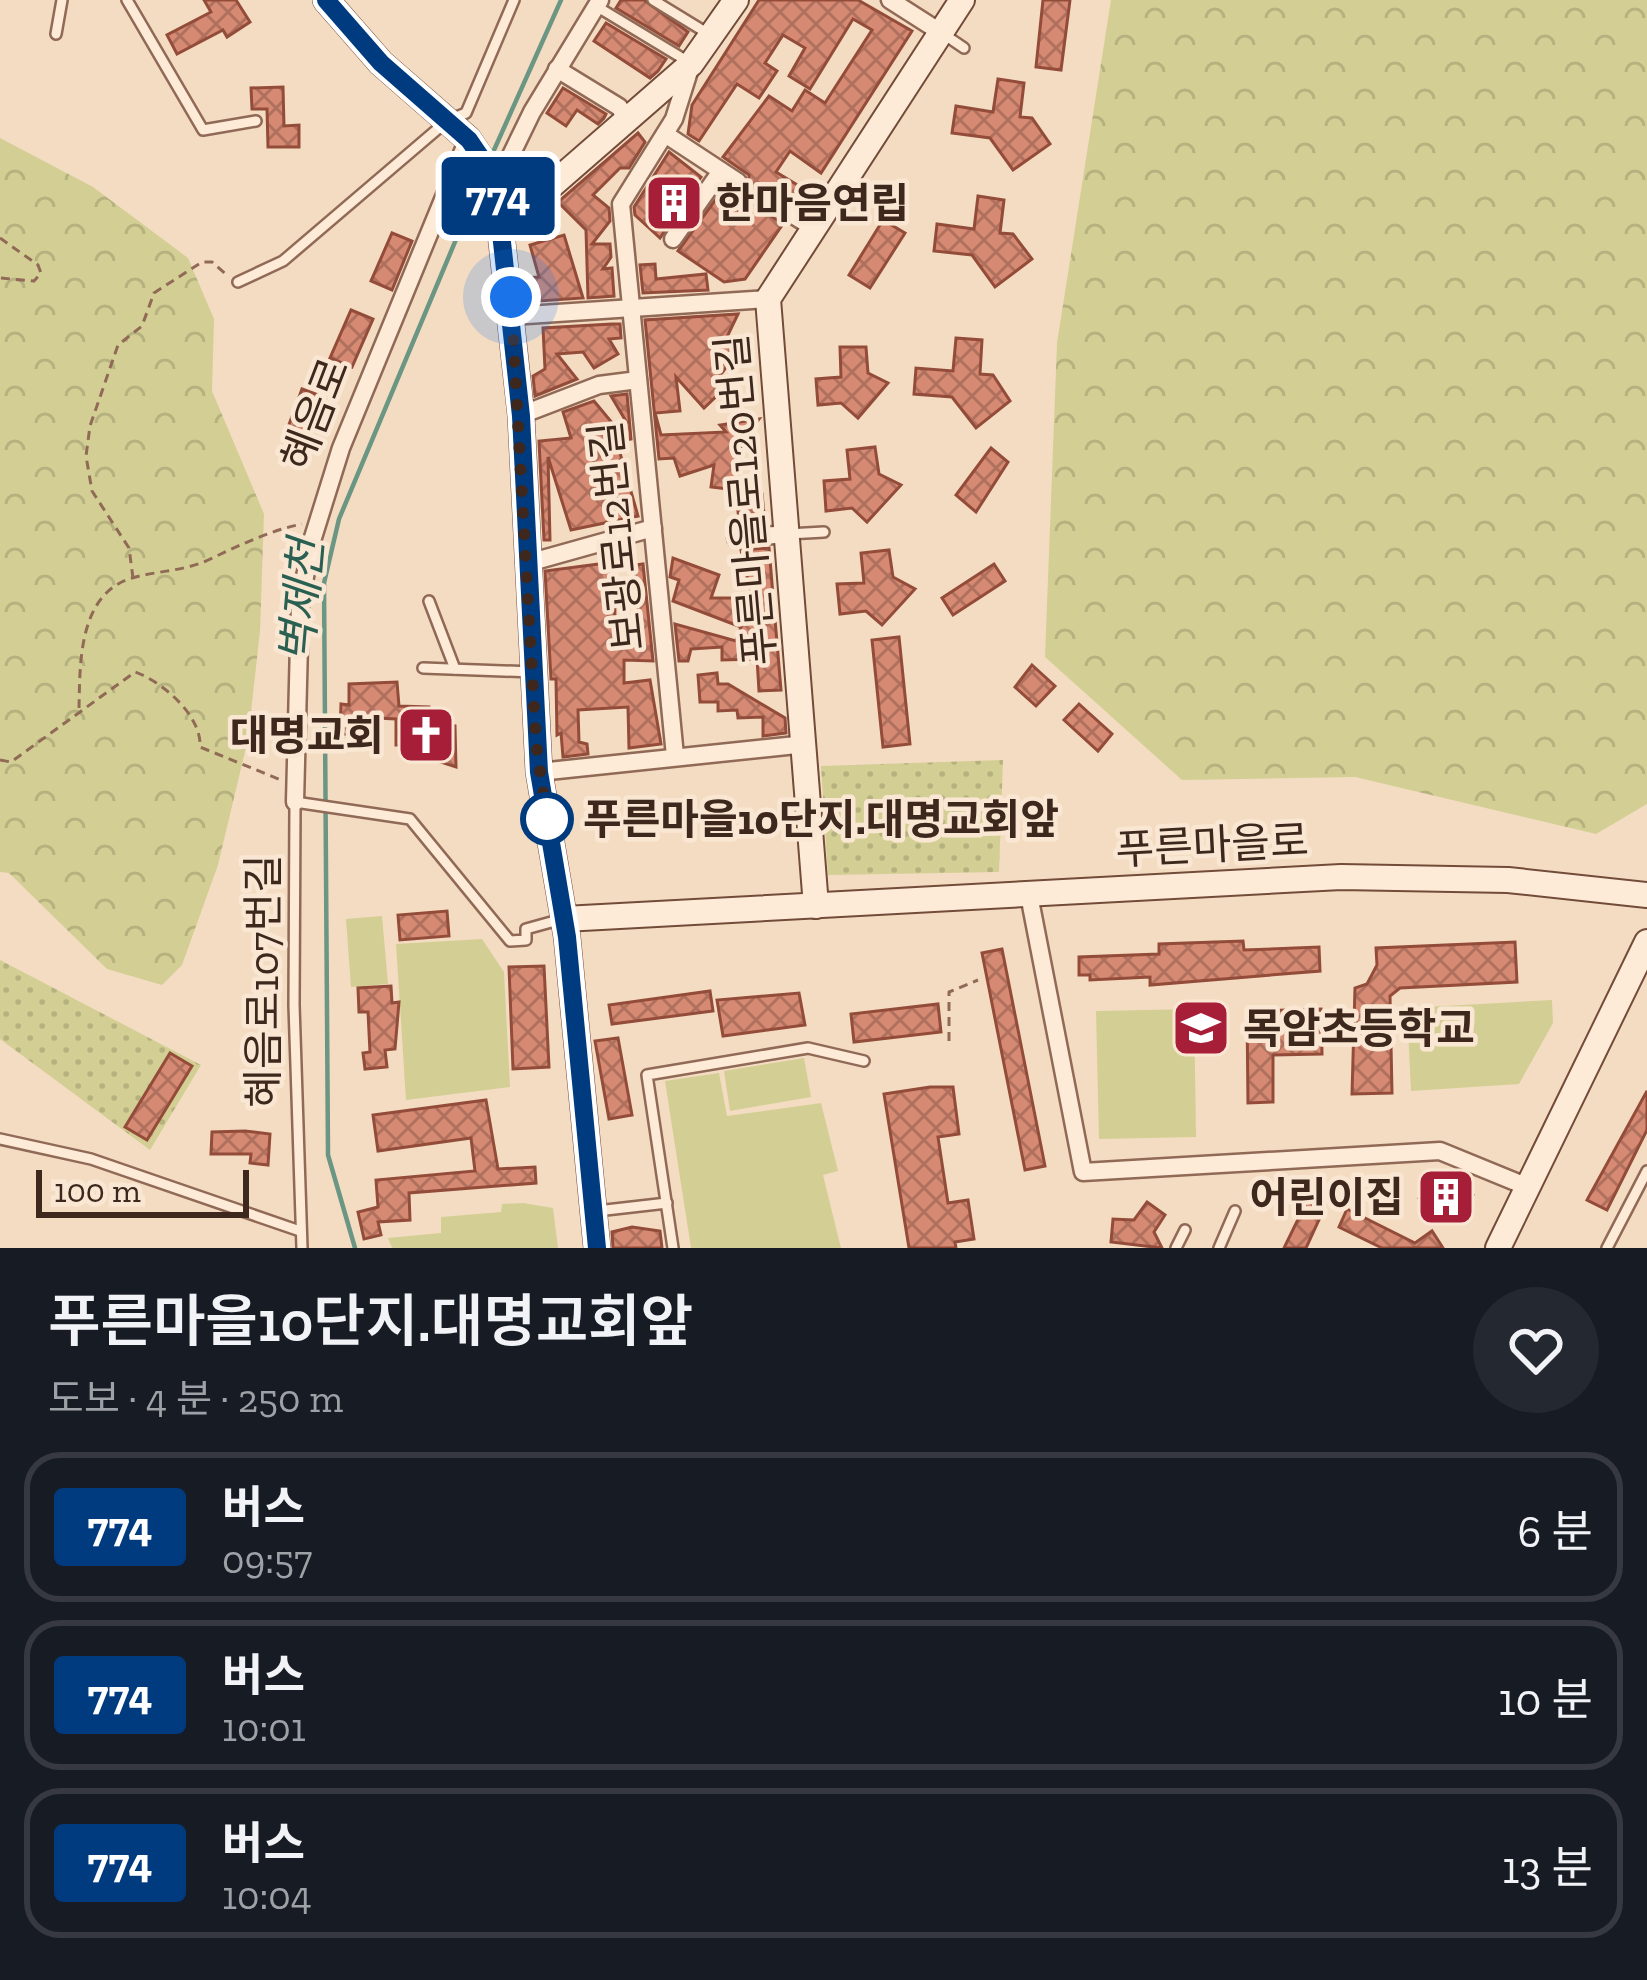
<!DOCTYPE html>
<html lang="ko">
<head>
<meta charset="utf-8">
<style>
  body { margin:0; font-family:"Zilla Slab","Noto Sans KR",serif; background:#242831; color:#f1f3f6; height:100vh; display:flex; flex-direction:column; font-size:45px; white-space:nowrap }
  * { box-sizing:border-box; margin:0 }
  p { font-size:39px; color:#9ea1a6 }
  .icon { flex:none; width:66px; height:66px; fill:none; stroke:currentColor; stroke-width:2; stroke-linecap:round; stroke-linejoin:round }
  .map { position:relative; height:1248px; overflow:hidden }
  .panel { display:flex; flex-direction:column; background:#171b24; flex:1 }
  .panel>* { flex:none }
  .badge { padding:0 24px; border-radius:9px; font-size:42px; line-height:78px }
  .scale { position:absolute; left:36px; bottom:30px; width:213px; box-sizing:border-box; padding-left:12px; border:6px solid #3e271c; border-top:0; font-size:33px; line-height:42px; white-space:nowrap; color:#3e271c; -webkit-text-stroke:9px #fae7d3; paint-order:stroke }
  .you { position:absolute; width:60px; height:60px; margin:-30px; border:9px solid #fff; border-radius:50%; background:#1a73e8; box-shadow:0 0 0 18px #1a73e833 }
  .map>.badge { position:absolute; translate:-50% -50%; box-shadow:0 0 0 6px #fff }
  .round { display:grid; place-items:center; flex:none; width:126px; height:126px; border-radius:63px; background:#242831 }
  .headline { display:flex; align-items:center; justify-content:space-between; height:204px; padding:0 48px }
  h1 { font-size:57px; font-weight:600; line-height:90px }
  ul { padding:0; list-style:none }
  li { display:flex; align-items:center; gap:36px; height:150px; margin:0 24px 18px; padding:0 24px; border:6px solid #363941; border-radius:36px }
  li div { flex:1 }
  li b { display:block; font-size:45px }
  li em { font-style:normal }
  li .badge { min-width:132px; font-weight:700; text-align:center }
  .map>svg:first-child { display:block }
  .grass { fill:url(#grass-dots) }
  .forest { fill:url(#forest-crowns) }
  .garden { fill:#d3cf94 }
  .lines { fill:none; stroke-linecap:round; stroke-linejoin:round }
  .stream { stroke:#6a9683; stroke-width:4.5 }
  .building { fill:url(#building-cross-hatch); stroke:#934c39; stroke-width:3 }
  .lane-casing { stroke:#906a56; stroke-width:14 }
  .street-casing { stroke:#906a56; stroke-width:21 }
  .secondary-casing { stroke:#724b39; stroke-width:28 }
  .path { stroke:#906a56; stroke-width:3; stroke-dasharray:9 6; stroke-linecap:butt }
  .lane { stroke:#fdead7; stroke-width:9 }
  .street { stroke:#fdead7; stroke-width:16 }
  .secondary { stroke:#fdead7; stroke-width:24 }
  .line-casing { stroke:#fff; stroke-width:27 }
  .line { stroke:#003b80; stroke-width:18 }
  .walk { stroke:#3e271c; stroke-width:12; stroke-dasharray:0 21.6 }
  .stop-dot { fill:#fff; stroke:#003b80; stroke-width:6 }
  .labels { text-anchor:middle; dominant-baseline:central; stroke-width:9; stroke-linejoin:round; paint-order:stroke }
  .poi-label { font-size:42px; font-weight:bold; fill:#3e271c; stroke:#fae7d3; text-anchor:start }
  .street-label { font-size:42px; fill:#3e271c; stroke:#fae7d3 }
  .stop-label { font-size:42px; font-weight:bold; fill:#3e271c; stroke:#fae7d3; text-anchor:start }
  .water-label { font-size:45px; font-style:italic; fill:#2a6052; stroke:#fae7d3 }
</style>
</head>
<body>
<div class="map">
<svg width="1647" height="1248" viewBox="0 0 1647 1248">
  <defs>
    <pattern id="grass-dots" width="8" height="8" patternUnits="userSpaceOnUse" patternTransform="scale(3)"><rect width="8" height="8" fill="#d3cf94"/><path d="M2 2h.1M6 6h.1" fill="none" stroke="#b6b27f" stroke-width="1.8" stroke-linecap="round"/></pattern>
    <pattern id="forest-crowns" width="20" height="18" patternUnits="userSpaceOnUse" patternTransform="scale(3)"><rect width="20" height="18" fill="#d3cf94"/><path d="M2 6a3 3 0 1 1 6 0M12 15a3 3 0 1 1 6 0" fill="none" stroke="#b6b27f"/></pattern>
    <pattern id="building-cross-hatch" width="8" height="8" patternUnits="userSpaceOnUse" patternTransform="scale(3)"><rect width="8" height="8" fill="#d68a73"/><path d="M0 0l8 8M0 8l8-8" fill="none" stroke="#af715e"/></pattern>
  </defs>
  <rect width="100%" height="100%" fill="#f4dcc2"/>
  <g class="grass">
    <polygon points="1003,760 999,872 828,875 821,766"/>
    <polygon points="0,960 201,1065 150,1150 0,1039"/>
  </g>
  <g class="forest">
    <polygon points="1111,0 1647,0 1647,804 1596,834 1355,777 1182,780 1045,657 1057,343"/>
    <polygon points="0,138 93,187 188,258 214,319 212,391 264,514 260,631 248,739 218,865 182,965 162,985 107,969 9,873 0,872"/>
  </g>
  <g class="garden">
    <polygon points="382,916 388,984 351,987 346,919"/>
    <polygon points="482,939 504,972 510,1087 406,1100 396,944"/>
    <polygon points="1552,1000 1553,1023 1519,1084 1411,1091 1407,1008"/>
    <polygon points="1194,1009 1196,1137 1099,1139 1096,1011"/>
    <polygon points="804,1058 811,1097 730,1111 724,1071"/>
    <polygon points="719,1073 727,1116 821,1103 838,1171 823,1175 841,1248 691,1248 665,1081"/>
    <polygon points="523,1203 553,1208 558,1248 392,1248 388,1238 441,1233 441,1217 501,1212 502,1204"/>
  </g>
  <g class="lines">
    <g class="stream">
      <polyline points="490,159 561,0"/>
      <polyline points="355,1248 328,1155 324,583 339,519 483,175"/>
    </g>
  </g>
  <g class="building">
    <polygon points="204,0 236,0 250,22 227,37 223,30 177,54 167,35 211,12"/>
    <polygon points="621,0 644,0 688,32 679,46 616,8"/>
    <polygon points="759,0 858,0 912,31 821,173 790,151 776,172 804,189 796,202 768,185 752,188 751,203 783,224 745,279 724,282 678,251 724,188 738,195 749,188 749,175 723,157 769,96 792,111 805,90 825,103 872,30 853,19 810,89 789,76 805,48 783,35 765,63 777,71 759,98 737,84 699,141 688,134 692,105"/>
    <polygon points="1043,0 1070,0 1061,70 1036,67"/>
    <polygon points="606,23 666,59 658,71 650,78 594,41"/>
    <polygon points="998,79 1024,83 1020,117 1032,118 1050,144 1013,170 990,138 952,133 956,106 993,112"/>
    <polygon points="283,87 284,126 299,125 299,147 268,147 267,109 252,109 251,88"/>
    <polygon points="563,88 606,114 604,118 598,124 577,110 566,126 547,113"/>
    <polygon points="638,133 645,142 629,168 620,168 593,195 609,208 610,221 592,244 610,244 611,257 603,269 612,268 614,296 588,298 586,230 558,202"/>
    <polygon points="669,152 701,177 660,238 635,215 634,207"/>
    <polygon points="978,196 1004,200 1000,233 1013,234 1032,259 995,287 972,255 934,251 937,224 974,229"/>
    <polygon points="883,220 905,233 870,288 849,275"/>
    <polygon points="392,233 412,241 392,290 371,281"/>
    <polygon points="564,235 583,298 525,302 523,278 539,277 530,245"/>
    <polygon points="655,264 656,279 706,274 708,290 643,293 640,265"/>
    <polygon points="351,310 373,319 352,367 330,358"/>
    <polygon points="738,314 725,341 738,351 716,381 724,389 704,408 676,377 680,411 655,413 661,435 726,432 720,425 759,419 742,441 737,490 711,487 714,465 680,476 674,458 659,459 645,320"/>
    <polygon points="612,324 620,324 621,338 609,339 618,354 594,368 583,352 557,354 577,379 535,396 533,376 545,369 543,328"/>
    <polygon points="956,338 982,340 980,374 993,375 1010,401 976,428 952,397 914,394 916,368 953,371"/>
    <polygon points="840,347 866,347 868,373 888,383 858,418 841,403 818,405 816,379 841,377"/>
    <polygon points="302,389 318,395 304,436 287,430"/>
    <polygon points="627,394 631,439 620,441 618,446 638,516 571,530 548,457 550,540 544,540 539,441 571,438 563,412 594,401 618,430 627,423 611,396"/>
    <polygon points="875,447 879,474 901,485 867,522 852,508 826,511 824,481 850,479 847,450"/>
    <polygon points="991,448 1008,462 976,512 956,495"/>
    <polygon points="762,494 765,523 739,525 737,496"/>
    <polygon points="769,548 781,690 759,691 757,659 722,660 722,647 691,649 688,661 679,661 675,624 736,641 741,627 673,601 679,580 670,577 673,558 719,575 711,598 752,598 741,550"/>
    <polygon points="889,550 893,577 915,589 882,625 866,611 840,614 837,584 864,583 861,553"/>
    <polygon points="614,562 615,618 638,619 635,565 643,564 653,661 624,660 624,683 650,680 661,744 629,748 628,707 578,710 579,742 587,744 588,754 563,757 561,733 557,735 556,679 551,679 545,571"/>
    <polygon points="994,564 1005,581 953,615 942,598"/>
    <polygon points="899,637 910,744 883,747 872,640"/>
    <polygon points="1032,665 1055,686 1036,706 1015,687"/>
    <polygon points="717,673 718,684 728,684 785,718 786,733 763,736 763,717 738,718 737,710 718,711 718,702 700,702 698,675"/>
    <polygon points="397,682 399,706 429,707 430,724 455,726 456,767 422,756 415,745 396,745 396,719 356,717 356,734 340,734 341,704 349,705 349,684"/>
    <polygon points="1079,704 1112,734 1098,751 1064,720"/>
    <polygon points="447,911 449,936 400,940 398,915"/>
    <polygon points="1243,941 1244,950 1319,947 1320,971 1150,985 1150,977 1090,980 1090,975 1079,975 1079,957 1159,954 1159,944"/>
    <polygon points="1515,942 1517,982 1400,988 1390,996 1392,1093 1352,1094 1355,988 1367,984 1377,965 1376,948"/>
    <polygon points="1002,949 1045,1166 1025,1170 982,953"/>
    <polygon points="544,966 549,1067 513,1069 509,967"/>
    <polygon points="391,986 392,1003 399,1002 395,1049 385,1050 387,1067 365,1069 363,1053 370,1052 368,1012 359,1012 358,988"/>
    <polygon points="710,991 713,1011 612,1024 609,1005"/>
    <polygon points="799,993 805,1025 723,1036 717,1000"/>
    <polygon points="938,1004 941,1032 854,1042 851,1014"/>
    <polygon points="1321,1009 1322,1054 1273,1055 1273,1102 1248,1103 1247,1011"/>
    <polygon points="618,1038 632,1115 609,1119 595,1041"/>
    <polygon points="170,1053 192,1066 147,1140 125,1127"/>
    <polygon points="930,1087 953,1087 959,1134 938,1137 948,1203 968,1200 974,1239 955,1242 956,1248 909,1248 884,1094"/>
    <polygon points="1647,1091 1647,1130 1607,1210 1587,1200"/>
    <polygon points="486,1100 498,1169 535,1167 536,1183 409,1193 410,1220 378,1222 381,1235 364,1239 358,1212 378,1207 376,1180 475,1171 471,1138 378,1151 373,1115"/>
    <polygon points="245,1131 270,1134 268,1165 250,1163 251,1154 211,1154 212,1132"/>
    <polygon points="1431,1174 1473,1195 1461,1218 1419,1198"/>
    <polygon points="1307,1201 1323,1211 1306,1248 1284,1248"/>
    <polygon points="1147,1202 1165,1215 1154,1232 1162,1248 1111,1242 1113,1219 1134,1220"/>
    <polygon points="1347,1209 1415,1243 1432,1231 1443,1248 1382,1248 1339,1227"/>
    <polygon points="632,1227 660,1231 662,1248 613,1248 612,1232"/>
  </g>
  <g class="lines">
    <defs>
      <g id="lane">
        <polyline points="127,0 203,130 256,121"/>
        <polyline points="653,0 707,33"/>
        <polyline points="596,6 687,61"/>
        <polyline points="942,33 964,48"/>
        <polyline points="56,34 62,0"/>
        <polyline points="238,282 283,261 447,121 466,113 514,0"/>
        <polyline points="788,534 824,532"/>
        <polyline points="429,601 455,669"/>
        <polyline points="423,668 533,672"/>
        <polyline points="0,1139 91,1159 300,1231"/>
        <polyline points="597,1211 667,1203"/>
        <polyline points="302,1248 294,1005 295,802 410,819 510,941 526,940 526,929 562,919"/>
        <polyline points="673,1248 647,1075 808,1048 864,1061"/>
        <polyline points="1176,1248 1185,1230"/>
        <polyline points="1219,1248 1235,1211"/>
        <polyline points="1607,1248 1647,1171"/>
      </g>
      <g id="street">
        <polyline points="890,0 937,30"/>
        <polyline points="557,69 619,107 629,121"/>
        <polyline points="665,134 738,182"/>
        <polyline points="496,186 532,112 600,0"/>
        <polyline points="762,196 814,228"/>
        <polyline points="673,239 721,171"/>
        <polyline points="512,316 768,299"/>
        <polyline points="521,415 599,385 638,380"/>
        <polyline points="736,538 788,534"/>
        <polyline points="528,563 653,528"/>
        <polyline points="675,756 621,204 674,119 691,65"/>
        <polyline points="539,772 806,744"/>
        <polyline points="295,802 300,604 311,544 341,448 468,139"/>
        <polyline points="1029,895 1083,1172 1440,1151 1528,1187"/>
      </g>
      <g id="secondary">
        <polyline points="326,0 381,63 468,139 495,179 521,415 539,772 567,937 597,1248"/>
        <polyline points="504,227 691,64 736,0"/>
        <polyline points="816,906 768,299 962,0"/>
        <polyline points="564,919 1341,877 1508,880 1647,895"/>
        <polyline points="1498,1248 1647,942"/>
      </g>
    </defs>
    <use href="#lane" class="lane-casing"/>
    <use href="#street" class="street-casing"/>
    <use href="#secondary" class="secondary-casing"/>
    <g class="path">
      <polyline points="0,238 38,265 41,273 34,281 0,278"/>
      <polyline points="133,578 129,548 92,491 86,456 90,426 118,345 142,326 154,293 202,262 212,262 228,276"/>
      <path d="M 79,708 C 80,664 78,594 132,578 C 156,571 183,571 206,561 C 238,546 268,531 302,524"/>
      <path d="M 0,760 L 11,762 L 135,672 C 163,682 202,716 200,747 L 281,780"/>
      <polyline points="949,1041 949,992 978,980"/>
    </g>
    <use href="#lane" class="lane"/>
    <use href="#street" class="street"/>
    <use href="#secondary" class="secondary"/>
  </g>
  <g class="lines">
    <defs>
      <polyline id="line" points="326,0 381,63 469,140 495,178 521,416 539,772 567,937 597,1248"/>
    </defs>
    <use href="#line" class="line-casing"/>
    <use href="#line" class="line"/>
    <polyline class="walk" points="511,297 536,743 547,819"/>
  </g>
  <defs>
    <symbol id="building-square" viewBox="-11 -11 22 22"><rect x="-9" y="-9" width="18" height="18" rx="4" fill="#a71e38" stroke="#fae7d3"/><path d="M-4-6H4V6H1V3H-1V6H-4ZM-2.5-4.3h1.7v1.8h-1.7ZM.8-4.3h1.7v1.8H.8ZM-2.5-1h1.7V.8h-1.7ZM.8-1h1.7V.8H.8Z" fill="#fff"/></symbol>
    <symbol id="church-square" viewBox="-11 -11 22 22"><rect x="-9" y="-9" width="18" height="18" rx="4" fill="#a71e38" stroke="#fae7d3"/><path d="M-1.2-6h2.4v3.5h3.3v2.4h-3.3V6h-2.4V-.1h-3.3v-2.4h3.3Z" fill="#fff"/></symbol>
    <symbol id="school-square" viewBox="-11 -11 22 22"><rect x="-9" y="-9" width="18" height="18" rx="4" fill="#a71e38" stroke="#fae7d3"/><path d="M0-5L7-2L0 1L-7-2ZM-4 1L0 2.5L4 1V4Q0 6-4 4Z" fill="#fff"/></symbol>
  </defs>
  <g fill-rule="evenodd">
    <use href="#building-square" x="641" y="170" width="66" height="66"/>
    <use href="#church-square" x="393" y="702" width="66" height="66"/>
    <use href="#school-square" x="1168" y="995" width="66" height="66"/>
    <use href="#building-square" x="1413" y="1164" width="66" height="66"/>
  </g>
  <circle class="stop-dot" cx="547" cy="819" r="24"/>
  <g class="labels">
    <g class="poi-label">
      <text x="716" y="203">한마음연립</text>
      <text x="384" y="735" text-anchor="end">대명교회</text>
      <text x="1243" y="1028">목암초등학교</text>
      <text x="1404" y="1197" text-anchor="end">어린이집</text>
    </g>
    <g class="street-label">
      <text transform="translate(315 414) rotate(-69)">혜음로</text>
      <text transform="translate(746 500) rotate(-95)">푸른마을로120번길</text>
      <text transform="translate(617 536) rotate(-96)">보광로12번길</text>
      <text transform="translate(1212 845) rotate(-3)">푸른마을로</text>
      <text transform="translate(263 981) rotate(-90)">혜음로107번길</text>
    </g>
    <g class="stop-label">
      <text x="583" y="819">푸른마을10단지.대명교회앞</text>
    </g>
    <g class="water-label">
      <text transform="translate(302 601) rotate(-85)">벽제천</text>
    </g>
  </g>
</svg>
<div class="scale">100 m</div>
<div class="you" style="left:511px;top:297px"></div>
<b class="badge" style="left:498px;top:196px;background:#003b80;color:#fff">774</b>
</div>
<section class="panel">
<div class="headline"><div><h1>푸른마을10단지.대명교회앞</h1><p>도보 · 4 분 · 250 m</p></div><a class="round"><svg class="icon" aria-label="heart" viewBox="0 0 24 24"><path d="M12 20l-8-8c-3-5 5-10 8-4 3-6 11-1 8 4z"/></svg></a></div>
<ul>
<li><span class="badge" style="background:#003b80;color:#fff">774</span><div><b>버스</b><p>09:57</p></div><em>6 분</em></li>
<li><span class="badge" style="background:#003b80;color:#fff">774</span><div><b>버스</b><p>10:01</p></div><em>10 분</em></li>
<li><span class="badge" style="background:#003b80;color:#fff">774</span><div><b>버스</b><p>10:04</p></div><em>13 분</em></li>
</ul>
</section>
</body>
</html>
